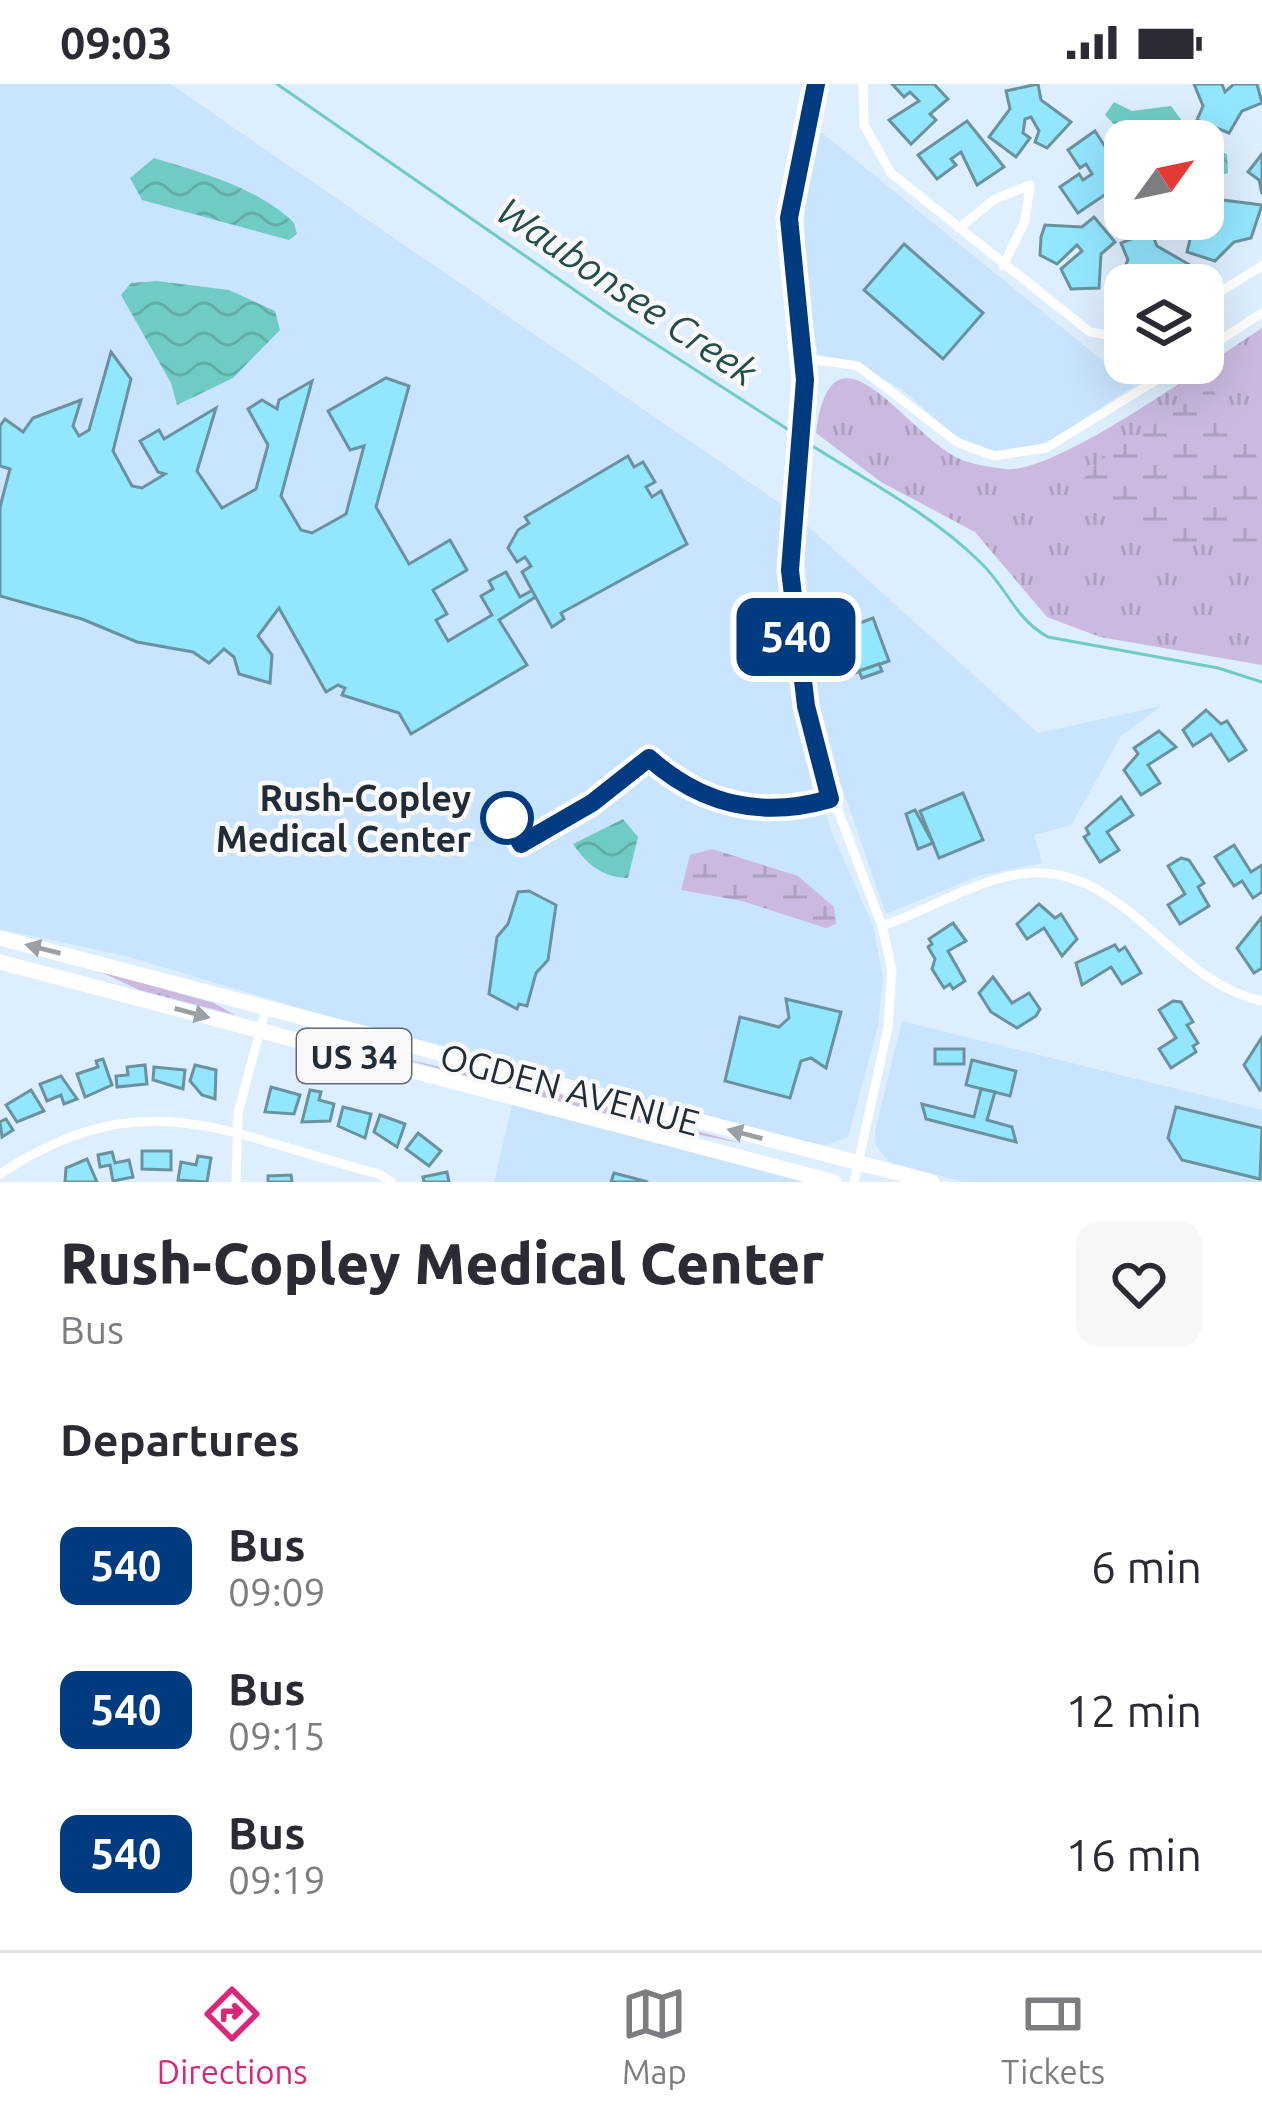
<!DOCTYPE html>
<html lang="en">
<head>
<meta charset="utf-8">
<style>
  body { margin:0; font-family:Ubuntu,sans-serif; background:#f7f7f7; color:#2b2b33; height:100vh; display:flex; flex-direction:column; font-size:45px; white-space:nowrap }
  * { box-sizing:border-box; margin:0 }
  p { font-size:39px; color:#7c7c81 }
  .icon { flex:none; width:66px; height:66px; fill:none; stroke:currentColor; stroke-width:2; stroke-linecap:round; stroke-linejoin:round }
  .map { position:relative; height:1098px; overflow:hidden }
  .details { display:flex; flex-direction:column; background:#fff; flex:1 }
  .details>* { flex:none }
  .badge { padding:0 24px; border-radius:18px; font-size:42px; line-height:78px }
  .needle { width:78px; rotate:57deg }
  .tools { position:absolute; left:1104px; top:36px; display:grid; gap:24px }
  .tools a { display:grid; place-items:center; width:120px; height:120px; border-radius:24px; background:#fff; box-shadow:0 12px 48px #0002; font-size:60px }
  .map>.badge { position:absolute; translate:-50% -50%; box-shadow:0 0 0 6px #fff }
  h2 { padding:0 60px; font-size:45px; line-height:108px }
  .round { display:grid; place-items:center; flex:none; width:126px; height:126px; border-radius:24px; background:#f7f7f7 }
  .headline { display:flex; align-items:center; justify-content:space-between; height:204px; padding:0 60px }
  h1 { font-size:57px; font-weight:800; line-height:90px }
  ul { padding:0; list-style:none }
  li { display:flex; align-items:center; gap:36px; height:144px; padding:0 60px }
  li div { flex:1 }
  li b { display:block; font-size:45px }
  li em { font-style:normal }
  li .badge { min-width:132px; font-weight:700; text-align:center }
  .status { display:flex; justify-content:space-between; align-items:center; height:84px; padding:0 60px; background:#fff; direction:ltr }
  .status svg { height:33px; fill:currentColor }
  .menu { display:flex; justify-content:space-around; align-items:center; height:168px; border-top:3px solid #e1e1e2; background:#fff; font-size:33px; color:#7c7c81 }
  .menu a { display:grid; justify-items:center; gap:6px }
  .menu .selected { color:#db2777 }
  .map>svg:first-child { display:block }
  .built { fill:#c9e4fe }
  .grass { fill:url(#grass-tufts) }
  .wetland { fill:url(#wetland-marsh) }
  .water { fill:url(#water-waves) }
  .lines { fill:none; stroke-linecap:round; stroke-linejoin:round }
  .stream { stroke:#70cbc4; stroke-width:3 }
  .building { fill:#92e6fe; stroke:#6a929e; stroke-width:3 }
  .street { stroke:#fff; stroke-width:9 }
  .primary { stroke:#fff; stroke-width:15 }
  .oneway { fill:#9ba0a5 }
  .line-casing { stroke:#fff; stroke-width:27 }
  .line { stroke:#003b80; stroke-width:18 }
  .stop-dot { fill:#fff; stroke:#003b80; stroke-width:6 }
  .labels { text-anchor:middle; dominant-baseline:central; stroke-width:9; stroke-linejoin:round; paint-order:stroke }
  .shield { fill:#f9f9f9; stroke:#626a70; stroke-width:3 }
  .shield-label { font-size:33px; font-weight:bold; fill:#212c36 }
  .stop-label { font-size:36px; font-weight:bold; fill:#212c36; stroke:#f9f9f9; text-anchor:end }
  .street-label { font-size:36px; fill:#212c36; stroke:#f9f9f9 }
  .water-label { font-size:39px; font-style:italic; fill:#234d4a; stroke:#f9f9f9 }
</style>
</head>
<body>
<div class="status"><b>09:03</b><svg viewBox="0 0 49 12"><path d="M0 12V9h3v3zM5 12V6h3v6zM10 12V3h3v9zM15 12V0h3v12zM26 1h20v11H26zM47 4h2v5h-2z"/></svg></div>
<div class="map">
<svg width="1262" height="1098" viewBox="0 0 1262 1098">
  <defs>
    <pattern id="grass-tufts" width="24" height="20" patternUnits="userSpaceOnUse" patternTransform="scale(3)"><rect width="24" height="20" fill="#cbb9e0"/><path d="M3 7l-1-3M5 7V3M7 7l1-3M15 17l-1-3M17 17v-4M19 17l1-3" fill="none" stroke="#ae9fc1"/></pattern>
    <pattern id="wetland-marsh" width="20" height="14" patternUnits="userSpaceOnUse" patternTransform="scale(3)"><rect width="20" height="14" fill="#cbb9e0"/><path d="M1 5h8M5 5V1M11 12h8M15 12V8" fill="none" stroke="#ae9fc1"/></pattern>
    <pattern id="water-waves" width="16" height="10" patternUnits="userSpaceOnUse" patternTransform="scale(3)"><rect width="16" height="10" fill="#70cbc4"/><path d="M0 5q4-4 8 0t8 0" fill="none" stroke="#61aea9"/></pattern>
  </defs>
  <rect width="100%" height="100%" fill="#ddeefe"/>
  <g class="built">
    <polygon points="0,0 170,0 784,422 781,528 796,625 831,747 873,842 883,894 878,942 848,1053 826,1061 795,1056 343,937 126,872 0,845"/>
    <polygon points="821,48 1134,302 1050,357 1013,368 989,367 964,361 903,306 877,292 819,276 804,190 805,118"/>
    <polygon points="802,437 1038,649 1161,622 1121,652 1071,741 1034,751 1042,779 981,791 886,830 816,628"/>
    <polygon points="902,937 1262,1026 1262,1098 964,1098 889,1078 876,1061 875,1048"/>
    <polygon points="512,1021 806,1098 494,1098"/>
  </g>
  <g class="grass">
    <path d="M 1262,244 L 1262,581 L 1100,553 L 1047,533 L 975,448 L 881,398 L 816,349 C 832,223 906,350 960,375 C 973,381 990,383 1005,385 C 1056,391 1212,276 1262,244 Z"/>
    <polygon points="99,887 214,919 235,931 139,906"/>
    <polygon points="400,974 532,1003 745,1060 631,1037"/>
  </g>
  <g class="wetland">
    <polygon points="1211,303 1262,380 1262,464 1148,457 1081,398 1099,377"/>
    <polygon points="712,765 798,792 834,823 836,840 826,844 742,817 681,806 690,771"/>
  </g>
  <g class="water">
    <polygon points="1114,18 1132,27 1171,22 1197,57 1130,57 1105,31"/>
    <polygon points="1203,61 1227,70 1228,89 1203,97"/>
    <path d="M 154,74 C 200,88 259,104 294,139 L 297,150 L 289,156 L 142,116 L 130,94 Z"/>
    <polygon points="157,197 229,206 275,227 280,246 233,294 177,321 171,299 121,211 131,199"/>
    <path d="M 623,735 L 638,753 L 628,794 C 604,794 586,780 573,760 Z"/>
  </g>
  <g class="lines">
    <g class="stream">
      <polyline points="277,0 612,232 795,350"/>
      <path d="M 803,356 C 862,394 929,428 980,478 C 1007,503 1014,534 1048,553 L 1218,584 L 1262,598"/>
    </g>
  </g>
  <g class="building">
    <polygon points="892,0 934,0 948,15 930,30 936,36 911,60 889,36 919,17 910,8 904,13"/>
    <polygon points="1038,0 1041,16 1071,38 1047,64 1035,58 1039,47 1031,33 1025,35 1023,49 1030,54 1016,73 989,53 1010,25 1006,7"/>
    <polygon points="1194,0 1222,0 1225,8 1234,0 1257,0 1262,19 1242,27 1229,49 1197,36 1203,22"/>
    <polygon points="967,37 1004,83 977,101 961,68 951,75 956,81 937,95 918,71"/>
    <polygon points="1095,47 1115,78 1125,80 1125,108 1109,108 1078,129 1060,103 1079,90 1083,96 1092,90 1086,80 1080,84 1068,66"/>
    <polygon points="1262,70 1262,110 1259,96 1248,88"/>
    <polygon points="1213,101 1223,116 1262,121 1251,154 1234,158 1215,177 1187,168 1195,135 1203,135 1203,108"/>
    <polygon points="1094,133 1115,158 1101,170 1099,204 1071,205 1061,185 1082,167 1077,161 1057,180 1040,171 1041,153 1045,141 1082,143"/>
    <polygon points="1151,147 1157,162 1190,181 1180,201 1157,201 1150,182 1144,184 1151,201 1125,201 1125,217 1113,208 1128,176 1121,159"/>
    <polygon points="904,160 983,229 943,275 864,206"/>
    <polygon points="111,268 131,295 113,367 132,402 142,404 165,390 158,388 140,357 159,346 164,355 216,324 197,387 222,424 256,405 268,361 248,325 262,316 277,325 279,316 312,297 281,412 301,446 312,449 346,430 364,362 350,366 328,327 386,294 409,302 376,423 409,480 450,456 467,486 433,506 447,530 436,536 448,557 492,531 481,512 493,505 489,497 506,488 520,513 533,506 537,512 499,536 527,581 411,650 399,629 342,611 345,604 338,601 326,608 279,524 258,552 272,571 270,599 239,590 234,573 224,565 209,579 193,568 137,558 82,535 0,512 0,423 10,385 0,382 0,342 5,335 23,348 33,334 81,316 73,342 79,352 89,346"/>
    <polygon points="628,372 634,383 643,378 655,398 646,403 652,413 661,407 687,460 561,529 564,535 552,543 522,488 531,482 525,473 517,478 508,464 518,446 529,439 525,433"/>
    <polygon points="873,534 889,577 849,591 834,549"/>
    <polygon points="879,580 882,587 862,594 859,587"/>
    <polygon points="1206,626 1221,640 1227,637 1246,666 1229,677 1211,650 1193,662 1183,646"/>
    <polygon points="1159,647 1176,663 1148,681 1160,699 1141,711 1124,686 1138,670 1134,664"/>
    <polygon points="963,709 983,756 939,774 920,727"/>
    <polygon points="1121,713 1133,731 1107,748 1119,766 1100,778 1084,753 1089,750 1086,744"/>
    <polygon points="915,726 933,759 918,765 906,730"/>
    <polygon points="1234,761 1251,788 1262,781 1262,808 1253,814 1242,797 1234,802 1215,773"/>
    <polygon points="1181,774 1189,776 1204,799 1198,803 1209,822 1180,840 1168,821 1185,810 1168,782"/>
    <polygon points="529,807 556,821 548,876 536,889 527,922 519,920 517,925 489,910 497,853 508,840 518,808"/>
    <polygon points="1039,820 1055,834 1061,830 1077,855 1062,872 1044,844 1027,855 1017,840"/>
    <polygon points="1262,833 1262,884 1254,889 1237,864"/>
    <polygon points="953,839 966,857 948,867 965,897 953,905 950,900 944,904 932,885 935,875 928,863 932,860 929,855"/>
    <polygon points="1115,861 1119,867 1125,863 1141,889 1122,900 1111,883 1082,901 1076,879"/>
    <polygon points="993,893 1012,919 1029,909 1040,925 1036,932 1017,944 991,928 979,909"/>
    <polygon points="786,915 841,928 826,984 811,974 801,977 790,1014 725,997 740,933 779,943 789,934"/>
    <polygon points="1173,917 1181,918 1193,938 1187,941 1198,959 1193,962 1196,968 1171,984 1159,965 1176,954 1159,926"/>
    <polygon points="1262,953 1262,1004 1260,1006 1244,981"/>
    <rect x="935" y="965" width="29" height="15"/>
    <polygon points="103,975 112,1001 85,1013 77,990 98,983 96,977"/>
    <polygon points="972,976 1016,987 1010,1012 966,1001"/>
    <polygon points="145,981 147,1000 117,1003 116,992 128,991 127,983"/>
    <polygon points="195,981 216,986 215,1015 202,1011 190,997"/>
    <polygon points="154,983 185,986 183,1005 153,996"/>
    <polygon points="61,992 77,1015 64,1020 61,1011 47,1017 40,1000"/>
    <polygon points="271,1003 300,1011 294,1030 265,1028"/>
    <polygon points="981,1005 995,1008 987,1036 1012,1043 1016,1058 926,1035 922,1020 974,1033"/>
    <polygon points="31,1006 44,1027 17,1038 6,1021"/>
    <polygon points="310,1006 321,1008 319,1016 334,1020 330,1037 302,1038"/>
    <polygon points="343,1023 371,1030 365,1054 338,1042"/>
    <polygon points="1176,1023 1262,1044 1260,1095 1182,1076 1168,1054"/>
    <polygon points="380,1031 405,1040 397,1063 374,1048"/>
    <polygon points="6,1035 13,1046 2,1053 0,1038"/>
    <polygon points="418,1049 441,1067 429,1082 406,1065"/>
    <polygon points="142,1067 171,1067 171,1086 142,1085"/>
    <polygon points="112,1068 115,1079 129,1076 133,1093 113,1097 110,1081 100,1083 98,1071"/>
    <polygon points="198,1072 211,1074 207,1098 178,1096 181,1078 196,1081"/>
    <polygon points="87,1075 97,1098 65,1098 66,1084"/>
    <polygon points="447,1088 449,1098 424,1098 423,1093"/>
    <polygon points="614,1089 648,1098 611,1098"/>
    <polygon points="291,1091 292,1098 268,1098 268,1092"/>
  </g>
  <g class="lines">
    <g class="street">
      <polyline points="815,0 789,134 805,296 790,437 796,561 821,682 882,842 892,886 888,943 854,1098"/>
      <polyline points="863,0 864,41 891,89 1090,248 1125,254"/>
      <polyline points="959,144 995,115 1030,101 1025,137 1003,182"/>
      <polyline points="1203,218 1262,182"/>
      <polyline points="1203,231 1219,258"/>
      <polyline points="1203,267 1262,229"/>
      <polyline points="804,274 858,282 957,358 994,372 1046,364 1184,279"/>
      <path d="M 882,842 C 930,826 981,792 1031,789 C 1127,784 1173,899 1262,917"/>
      <path d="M 0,1090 C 146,994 226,1051 379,1090 L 391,1098"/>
      <polyline points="236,1098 238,1029 266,924"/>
    </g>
    <g class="primary">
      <polyline points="0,854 932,1098"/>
      <polyline points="0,878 834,1098"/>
    </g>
  </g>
  <defs><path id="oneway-solid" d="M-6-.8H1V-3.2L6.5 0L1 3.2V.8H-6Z" transform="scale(3)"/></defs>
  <g class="oneway">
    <use href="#oneway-solid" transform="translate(43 865) rotate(-166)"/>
    <use href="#oneway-solid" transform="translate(192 929) rotate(15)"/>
    <use href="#oneway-solid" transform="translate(745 1050) rotate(-165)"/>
  </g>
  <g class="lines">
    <defs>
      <path id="line" d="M 503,725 L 521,760 L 592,719 L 649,674 C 702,721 761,735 830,715 L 806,622 L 790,486 L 805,296 L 789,134 L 816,0"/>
    </defs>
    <use href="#line" class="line-casing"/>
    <use href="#line" class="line"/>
  </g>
  <circle class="stop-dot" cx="507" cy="734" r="24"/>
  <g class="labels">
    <rect class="shield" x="297" y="945" width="114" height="54" rx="9"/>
    <g class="shield-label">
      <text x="354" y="972">US 34</text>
    </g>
    <g class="stop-label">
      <text x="471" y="713">Rush-Copley<tspan x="471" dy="41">Medical Center</tspan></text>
    </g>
    <g class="street-label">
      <text transform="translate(570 1005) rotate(15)">OGDEN AVENUE</text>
    </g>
    <g class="water-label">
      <text transform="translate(628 207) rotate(34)">Waubonsee Creek</text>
    </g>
  </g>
</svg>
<div class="tools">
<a><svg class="needle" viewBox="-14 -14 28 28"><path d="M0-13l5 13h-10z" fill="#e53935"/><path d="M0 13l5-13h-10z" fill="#7c7c81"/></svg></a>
<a><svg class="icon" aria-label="layers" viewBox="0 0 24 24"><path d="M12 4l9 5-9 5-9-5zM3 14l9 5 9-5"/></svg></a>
</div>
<b class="badge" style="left:796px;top:553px;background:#003b80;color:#fff">540</b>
</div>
<section class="details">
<div class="headline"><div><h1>Rush-Copley Medical Center</h1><p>Bus</p></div><a class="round"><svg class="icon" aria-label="heart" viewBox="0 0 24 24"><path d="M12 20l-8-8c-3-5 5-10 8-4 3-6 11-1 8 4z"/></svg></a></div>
<h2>Departures</h2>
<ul>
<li><span class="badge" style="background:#003b80;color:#fff">540</span><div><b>Bus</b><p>09:09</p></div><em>6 min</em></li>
<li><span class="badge" style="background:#003b80;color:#fff">540</span><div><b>Bus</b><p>09:15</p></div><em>12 min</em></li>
<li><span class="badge" style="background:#003b80;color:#fff">540</span><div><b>Bus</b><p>09:19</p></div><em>16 min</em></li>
</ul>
</section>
<nav class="menu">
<a class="selected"><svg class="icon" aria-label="directions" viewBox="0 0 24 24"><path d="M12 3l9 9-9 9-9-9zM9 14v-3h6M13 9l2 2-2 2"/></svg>Directions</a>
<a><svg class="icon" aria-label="map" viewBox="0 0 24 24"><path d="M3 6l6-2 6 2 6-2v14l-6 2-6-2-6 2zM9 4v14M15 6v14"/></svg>Map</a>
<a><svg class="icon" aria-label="tickets" viewBox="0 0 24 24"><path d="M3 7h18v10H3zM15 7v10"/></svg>Tickets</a>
</nav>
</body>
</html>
